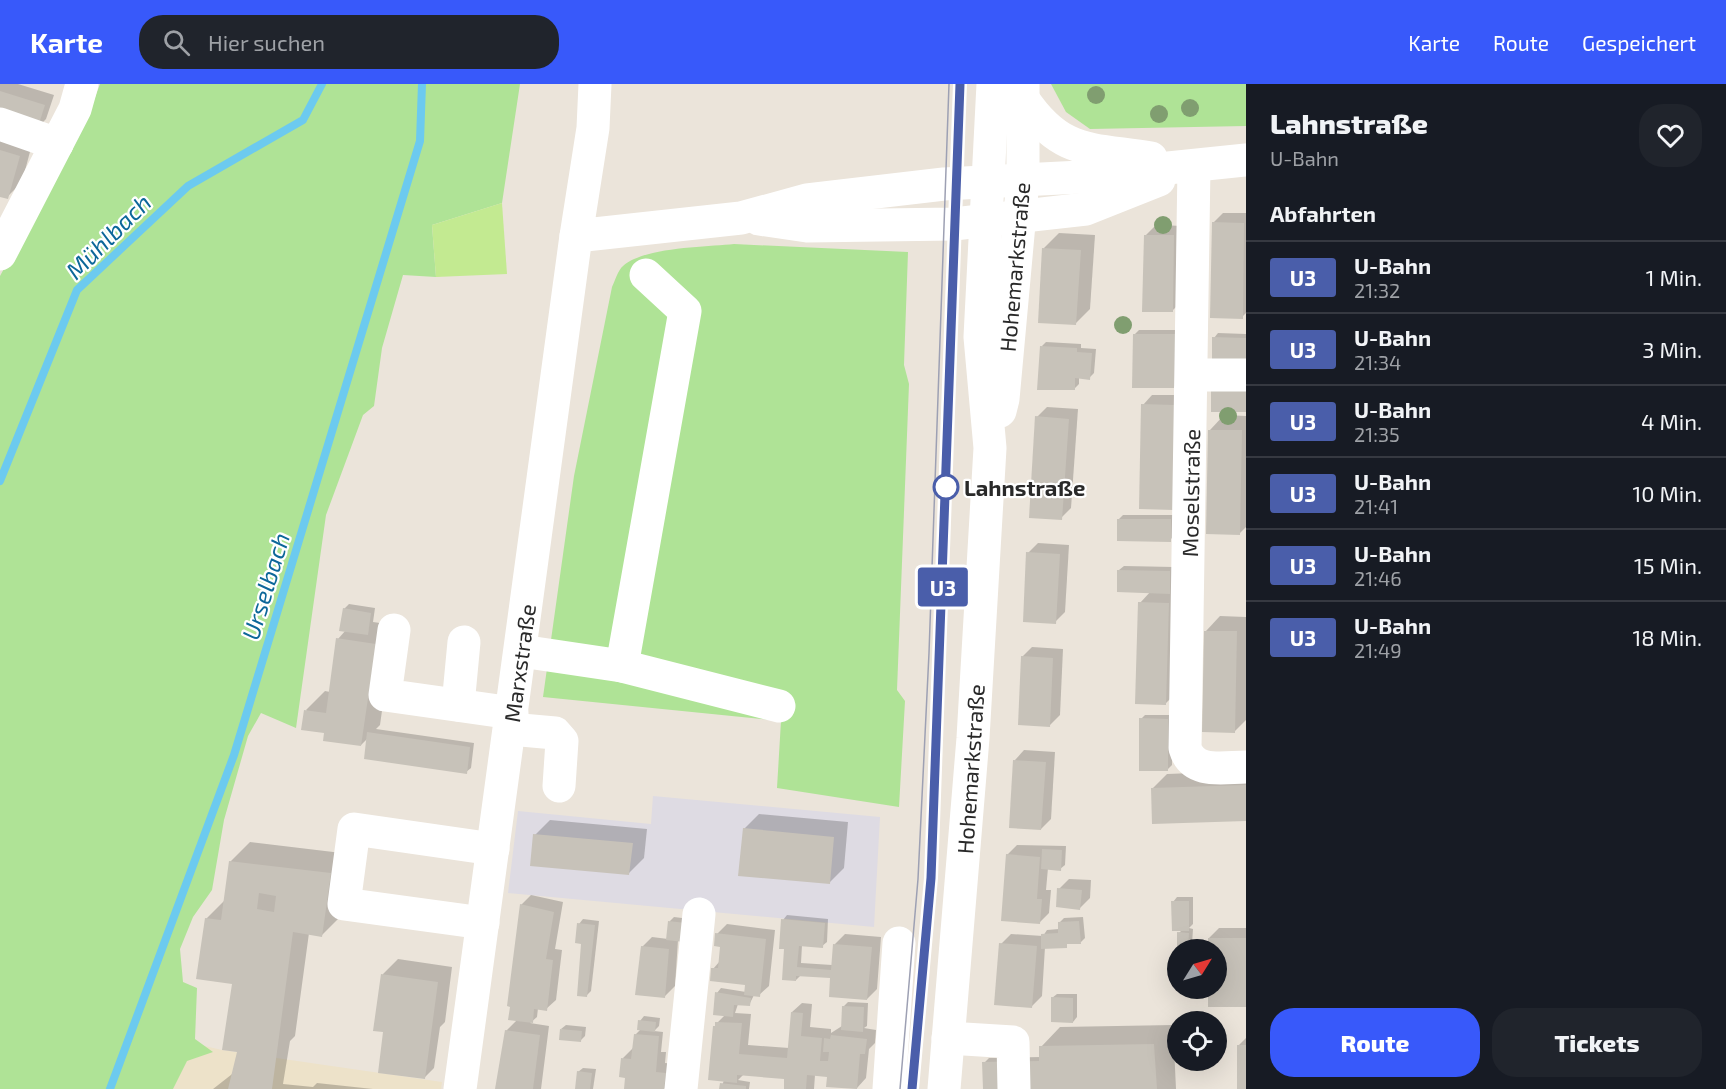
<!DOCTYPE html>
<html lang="de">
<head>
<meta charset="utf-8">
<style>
  body { margin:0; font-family:"Exo 2",sans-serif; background:#20242c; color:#f1f3f6; height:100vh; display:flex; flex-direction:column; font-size:22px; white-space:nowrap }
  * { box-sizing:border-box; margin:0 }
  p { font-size:20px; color:#9ea1a6 }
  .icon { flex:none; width:33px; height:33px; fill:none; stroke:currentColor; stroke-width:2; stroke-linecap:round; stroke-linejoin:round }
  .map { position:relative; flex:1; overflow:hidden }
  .sheet { display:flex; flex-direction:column; background:#171b24; width:480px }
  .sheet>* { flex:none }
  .badge { padding:0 12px; border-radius:4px; font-size:21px; line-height:39px }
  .needle { width:39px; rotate:53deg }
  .buttons { position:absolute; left:1167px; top:855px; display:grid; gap:12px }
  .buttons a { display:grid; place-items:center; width:60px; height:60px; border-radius:50%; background:#171b24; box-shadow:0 6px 24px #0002; font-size:30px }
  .map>.badge { position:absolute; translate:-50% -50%; box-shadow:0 0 0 3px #fff }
  h2 { padding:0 24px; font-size:22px; line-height:54px }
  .round { display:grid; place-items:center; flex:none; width:63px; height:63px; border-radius:24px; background:#20242c }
  .head { display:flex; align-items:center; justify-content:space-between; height:102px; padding:0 24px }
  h1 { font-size:28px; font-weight:800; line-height:45px }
  .cta { display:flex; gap:12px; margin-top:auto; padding:12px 24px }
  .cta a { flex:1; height:69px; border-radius:24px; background:#3859fa; color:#fff; font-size:24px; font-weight:800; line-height:69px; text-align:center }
  .cta a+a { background:#20242c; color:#f1f3f6 }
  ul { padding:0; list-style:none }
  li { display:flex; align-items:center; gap:18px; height:72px; padding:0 24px; border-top:2px solid #363941 }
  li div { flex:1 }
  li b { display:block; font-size:22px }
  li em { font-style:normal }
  li .badge { min-width:66px; font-weight:700; text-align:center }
  header { display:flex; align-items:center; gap:36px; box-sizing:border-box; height:84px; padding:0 30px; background:#3859fa; color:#fff }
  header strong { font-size:28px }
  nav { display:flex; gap:33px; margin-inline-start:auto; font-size:21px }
  .search { width:420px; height:54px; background:#20242c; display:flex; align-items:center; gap:15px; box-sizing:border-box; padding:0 21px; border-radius:24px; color:#9ea1a6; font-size:22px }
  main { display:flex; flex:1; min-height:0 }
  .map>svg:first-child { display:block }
  .industrial { fill:#dedbe3 }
  .education { fill:#ede2c9 }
  .green { fill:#afe396 }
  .pitch { fill:#c3ea91 }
  .shadow { fill:#0003 }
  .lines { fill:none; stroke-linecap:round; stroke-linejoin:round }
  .stream { stroke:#6ccaef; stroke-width:8 }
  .building { fill:#c7c2b9; fill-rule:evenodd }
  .minor { stroke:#fff; stroke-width:33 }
  .tram { stroke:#9da0b3; stroke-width:1.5 }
  .tree { fill:#809e70 }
  .line-casing { stroke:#fff; stroke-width:14 }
  .line { stroke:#4a5eaa; stroke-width:9 }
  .stop-dot { fill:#fff; stroke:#4a5eaa; stroke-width:3 }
  .labels { text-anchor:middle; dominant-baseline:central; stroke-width:4.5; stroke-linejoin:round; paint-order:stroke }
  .street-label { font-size:22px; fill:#292929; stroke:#fff }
  .stop-label { font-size:22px; font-weight:bold; fill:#292929; stroke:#fff; text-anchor:start }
  .water-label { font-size:24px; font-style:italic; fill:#0c6799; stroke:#fff }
</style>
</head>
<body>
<header>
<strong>Karte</strong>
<div class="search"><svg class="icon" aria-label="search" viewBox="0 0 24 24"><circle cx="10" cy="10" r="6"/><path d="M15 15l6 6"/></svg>Hier suchen</div>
<nav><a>Karte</a><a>Route</a><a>Gespeichert</a></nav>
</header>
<main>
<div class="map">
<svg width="1246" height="1005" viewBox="0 0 1246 1005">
  <rect width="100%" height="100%" fill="#ebe4da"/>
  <polygon class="industrial" points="653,712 880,733 874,843 508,809 518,727 651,740"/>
  <polygon class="education" points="157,951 222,966 442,998 441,1005 135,1005"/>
  <g class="green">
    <polygon points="100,0 520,0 502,119 432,141 436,193 403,191 382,264 374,322 363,331 326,431 296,644 261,629 248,652 224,736 212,806 193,833 180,865 183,898 197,904 195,955 213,968 187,977 173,1005 0,1005 0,192 90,27"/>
    <polygon points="1051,0 1246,0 1246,42 1090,45 1066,28"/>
    <path d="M 734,160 L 908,168 L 904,281 L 909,300 L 897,606 L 905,617 L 899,723 L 777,704 L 781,637 L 543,613 L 574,392 L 612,203 C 615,197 618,186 623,182 C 644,163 706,163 734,160 Z"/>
  </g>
  <polygon class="pitch" points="502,119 507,190 436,193 432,141"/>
  <g class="shadow">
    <polygon points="0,0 18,0 54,11 46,35 36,45 22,98 7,113 0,111"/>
    <polygon points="1223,129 1246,129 1246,229 1242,233 1213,139"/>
    <polygon points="1156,141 1184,142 1182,217 1172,227 1146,151"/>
    <polygon points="1059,149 1095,151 1090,225 1075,240 1044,164"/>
    <polygon points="1139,246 1179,246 1178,298 1174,303 1135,250"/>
    <polygon points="1218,249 1246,250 1246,274 1213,273 1214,254"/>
    <polygon points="1046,258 1081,260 1081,264 1096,265 1094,289 1089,294 1079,293 1079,300 1074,305 1042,262"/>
    <polygon points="1152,311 1185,311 1183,414 1143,321"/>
    <polygon points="1047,323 1078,325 1071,424 1061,434 1037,333"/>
    <polygon points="1224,331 1246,332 1246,443 1239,450 1210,346"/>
    <polygon points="1123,431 1175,431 1175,451 1170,456 1119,435"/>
    <polygon points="1038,459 1069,461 1065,528 1055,538 1028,469"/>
    <polygon points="1124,482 1174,483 1181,604 1166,619 1140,519 1151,507 1119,486"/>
    <polygon points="349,520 375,524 373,538 394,541 380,641 376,645 474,659 471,684 466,688 368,654 361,661 325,648 306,626 325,607 330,608 338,555 346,546 344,525"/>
    <polygon points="1220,532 1246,533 1246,636 1235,647 1206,547"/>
    <polygon points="1032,563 1063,565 1060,631 1050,641 1022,573"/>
    <polygon points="1145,631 1172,631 1172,681 1167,686 1141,635"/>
    <polygon points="1024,666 1055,668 1051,735 1041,745 1015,676"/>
    <polygon points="1246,687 1246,736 1154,739 1152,705 1167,690"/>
    <polygon points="759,730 848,738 844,784 829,799 744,745"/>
    <polygon points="550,736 647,745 644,774 629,789 535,751"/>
    <polygon points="250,758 350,770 341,832 322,851 309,849 295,952 290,957 283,1000 313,1003 317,999 373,1005 213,1005 236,987 239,967 233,898 206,835 225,816 230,778"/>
    <polygon points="1017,761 1066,762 1065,781 1060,785 1048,784 1046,806 1051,806 1049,829 1039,839 1007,771"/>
    <polygon points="1069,795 1091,796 1090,814 1080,824 1059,805"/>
    <polygon points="531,811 563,818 555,865 562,866 556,916 546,925 538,924 537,933 530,939 549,942 541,1005 497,1005 506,947 518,935 521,821"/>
    <polygon points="1177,813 1193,813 1193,840 1189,844 1193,845 1192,860 1188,865 1179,849 1183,845 1173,818"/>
    <polygon points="787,831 828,835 827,858 822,862 802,861 801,879 832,881 835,860 845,850 881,853 877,905 867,915 831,893 801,891 796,896 785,864 783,836"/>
    <polygon points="674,833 690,835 678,856 675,902 665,912 642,863 652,853 668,855 670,837"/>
    <polygon points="1083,833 1085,854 1081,858 1045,863 1042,912 1032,922 1001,860 1011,850 1043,852 1047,846 1059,845 1059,839 1064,834"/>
    <polygon points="583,835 599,837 591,907 587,911 579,840"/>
    <polygon points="727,840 775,846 769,902 759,911 754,911 749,921 738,920 735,929 751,930 748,961 789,964 792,928 802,919 812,920 810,943 831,945 831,949 842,942 843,923 848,918 868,919 867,942 864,944 876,946 875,959 869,965 866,994 857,1004 828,992 815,991 814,1005 785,1005 786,994 744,990 738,996 750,998 749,1005 721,1005 724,996 717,939 725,931 717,909 721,904 746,908 747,900 713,885 720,877 721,862 717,850"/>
    <polygon points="1219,844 1246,844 1246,922 1209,922 1216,904 1216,866 1209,854"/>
    <polygon points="398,875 452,883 445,938 440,943 434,984 424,994 385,947 383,890"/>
    <polygon points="1057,910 1077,910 1077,933 1073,938 1052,914"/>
    <polygon points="644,932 660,934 659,942 654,947 663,948 661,968 666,968 665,979 675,980 673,996 664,1005 626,1005 627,992 623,974 633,964 635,951 641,945 640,937"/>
    <polygon points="566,941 586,943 585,952 580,957 561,945"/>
    <polygon points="1173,941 1176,1005 984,1005 984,979 989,974 1041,973 1041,963 1060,943"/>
    <polygon points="1246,954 1246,1005 1238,1005 1238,962"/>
    <polygon points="583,984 596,985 593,1005 577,1005 578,988"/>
  </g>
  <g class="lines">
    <g class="stream">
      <polyline points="0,397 77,206 188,102 303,36 322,0"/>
      <polyline points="110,1005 234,671 420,57 422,0"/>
    </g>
  </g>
  <g class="building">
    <polygon points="0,7 45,21 37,46 0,35"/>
    <polygon points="0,66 20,72 8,115 0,113"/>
    <polygon points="1212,138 1244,139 1243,235 1210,234"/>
    <polygon points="1144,151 1174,151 1173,228 1142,228"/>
    <polygon points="1042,164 1081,166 1076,241 1038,239"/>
    <polygon points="1133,250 1175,250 1174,304 1132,304"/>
    <polygon points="1212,253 1246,254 1246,276 1212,275"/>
    <polygon points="1040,262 1077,264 1077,268 1092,269 1090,296 1075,294 1075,306 1037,306"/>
    <polygon points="1211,306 1246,307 1246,328 1211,328"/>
    <polygon points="1141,320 1175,321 1174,426 1139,425"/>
    <polygon points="1035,332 1069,335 1062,436 1029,434"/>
    <polygon points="1208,346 1242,346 1240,451 1206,450"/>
    <polygon points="1117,435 1171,435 1171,458 1117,457"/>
    <polygon points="1026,468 1060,470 1056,540 1023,538"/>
    <polygon points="1117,486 1170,487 1170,510 1117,508"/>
    <polygon points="1138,518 1169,519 1166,621 1135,620"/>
    <polygon points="343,524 371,529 368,551 339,547"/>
    <polygon points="1204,547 1237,547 1235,649 1202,648"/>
    <polygon points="336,554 376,560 361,662 323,657 324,649 301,646 304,626 326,629"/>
    <polygon points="1021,572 1053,574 1050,643 1018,641"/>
    <polygon points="1139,634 1168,635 1168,687 1139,687"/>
    <polygon points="367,648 470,663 467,690 364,675"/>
    <polygon points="1013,676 1046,678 1041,746 1009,744"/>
    <polygon points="1246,701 1246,737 1152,740 1151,704"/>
    <polygon points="743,744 834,753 830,800 738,792"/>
    <polygon points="533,750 633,759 629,791 530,782"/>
    <polygon points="1042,765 1062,766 1061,787 1041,785"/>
    <polygon points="1006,770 1040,773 1037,815 1042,815 1040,840 1001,837"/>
    <path d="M 229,777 L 331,789 L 322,853 L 293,848 L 272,1005 L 228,1005 L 237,968 L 222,966 L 232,900 L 196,895 L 205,834 L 221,836 ZM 259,809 L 276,812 L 274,828 L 257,825 Z"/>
    <polygon points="1057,804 1082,806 1080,826 1056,823"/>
    <polygon points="1171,817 1189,817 1189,847 1172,847"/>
    <polygon points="520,820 554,828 546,875 553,876 547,927 534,925 533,939 508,936 510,923 507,922"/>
    <polygon points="781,835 825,839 823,864 799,862 797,883 831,886 833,860 872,863 867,916 829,913 830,894 796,892 796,897 782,896 784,865 779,865"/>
    <polygon points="668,837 686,839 684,858 666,856"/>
    <polygon points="1079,837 1081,860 1067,860 1067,864 1041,865 1041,850 1058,849 1058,838"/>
    <polygon points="577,839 595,841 587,913 577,912 581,860 575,859"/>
    <polygon points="1177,848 1189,849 1188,866 1177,866"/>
    <polygon points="715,849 766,855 760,913 744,911 745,901 710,897 711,884 718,884 720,863 714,862"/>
    <polygon points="1208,854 1246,854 1246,923 1208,923 1208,904 1216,904 1216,866 1208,866"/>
    <polygon points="999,859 1037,862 1032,924 994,921"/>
    <polygon points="641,862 669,865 665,914 635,911"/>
    <polygon points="381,890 438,898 425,995 378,989 383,948 373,947"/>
    <polygon points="715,908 751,914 750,922 734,921 733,933 713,931"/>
    <polygon points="1051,913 1073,914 1073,939 1051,938"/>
    <polygon points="842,922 864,923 863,948 841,946"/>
    <polygon points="791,928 803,929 801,952 822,954 820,977 828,977 829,968 823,968 824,954 830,955 831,951 867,955 865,970 860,970 857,1005 826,1003 827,993 807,991 806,1005 784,1005 784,995 737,991 737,999 708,996 713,942 715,942 715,938 742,939 739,970 787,974"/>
    <polygon points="638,936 656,938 655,948 637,946"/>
    <polygon points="560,945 582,947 581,958 559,956"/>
    <polygon points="505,946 540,951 533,1005 495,1005"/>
    <polygon points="634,950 659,952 656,988 666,989 664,1005 624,1005 625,994 619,993 621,974 631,975"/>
    <polygon points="1154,960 1157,1005 983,1005 982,978 1039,977 1039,962"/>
    <rect x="1237" y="961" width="9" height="44"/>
    <polygon points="577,987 592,989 590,1005 575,1005"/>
    <polygon points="720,999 746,1002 746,1005 719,1005"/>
  </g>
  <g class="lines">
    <g class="minor">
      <polyline points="595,0 593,44 576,152 741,134 807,116 944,100 1081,93 1246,76"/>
      <path d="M 1023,15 C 1061,71 1090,64 1151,74"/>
      <polyline points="0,40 57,60"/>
      <path d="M 1194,82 L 1185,664 C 1193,691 1224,683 1246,683"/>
      <polyline points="759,135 807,142 954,140 1086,125 1159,96"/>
      <polyline points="0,170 75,25 82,0"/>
      <polyline points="1192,291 1246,291"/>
      <polyline points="1000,327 1003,315 1023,96 1023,0"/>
      <polyline points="394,546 385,611 512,629"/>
      <polyline points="521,567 622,582 685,227 646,191"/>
      <polyline points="622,582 779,622"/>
      <polyline points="458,621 464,558"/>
      <polyline points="510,645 555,649 562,657 559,702"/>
      <polyline points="483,839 344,820 354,745 493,765"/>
      <polyline points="948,954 1013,958 1014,1005"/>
      <polyline points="460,1005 576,152"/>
      <polyline points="681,1005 699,830"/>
      <polyline points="889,1005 899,859"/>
      <polyline points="944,1005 973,654 990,364 980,253 993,0"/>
    </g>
    <g class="tram">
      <polyline points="900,1005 918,795 929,569 949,0"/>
      <polyline points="912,1005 931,794 960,0"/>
    </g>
  </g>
  <g class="tree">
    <circle cx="1096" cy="11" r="9"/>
    <circle cx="1190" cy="24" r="9"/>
    <circle cx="1159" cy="30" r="9"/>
    <circle cx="1163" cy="141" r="9"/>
    <circle cx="1123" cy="241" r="9"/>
    <circle cx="1228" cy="332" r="9"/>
  </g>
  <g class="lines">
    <defs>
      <polyline id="line" points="912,1005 931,794 960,0"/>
    </defs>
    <use href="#line" class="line-casing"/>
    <use href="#line" class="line"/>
  </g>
  <circle class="stop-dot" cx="946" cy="403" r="12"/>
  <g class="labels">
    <g class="street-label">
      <text transform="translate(1014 183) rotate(-85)">Hohemarkstraße</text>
      <text transform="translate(1190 409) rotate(-89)">Moselstraße</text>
      <text transform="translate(519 579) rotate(-82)">Marxstraße</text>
      <text transform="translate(970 685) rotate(-86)">Hohemarkstraße</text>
    </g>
    <g class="stop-label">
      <text x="964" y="403">Lahnstraße</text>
    </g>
    <g class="water-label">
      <text transform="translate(108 152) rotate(-45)">Mühlbach</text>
      <text transform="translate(265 502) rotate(-73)">Urselbach</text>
    </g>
  </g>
</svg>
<div class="buttons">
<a><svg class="needle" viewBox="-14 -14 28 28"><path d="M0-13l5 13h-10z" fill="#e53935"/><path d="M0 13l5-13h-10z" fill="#9ea1a6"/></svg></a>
<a><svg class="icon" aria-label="locate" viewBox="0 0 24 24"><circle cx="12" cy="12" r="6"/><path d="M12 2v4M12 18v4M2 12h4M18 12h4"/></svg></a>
</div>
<b class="badge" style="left:943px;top:503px;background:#4a5eaa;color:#fff">U3</b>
</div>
<section class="sheet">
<div class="head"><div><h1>Lahnstraße</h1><p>U-Bahn</p></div><a class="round"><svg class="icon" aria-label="heart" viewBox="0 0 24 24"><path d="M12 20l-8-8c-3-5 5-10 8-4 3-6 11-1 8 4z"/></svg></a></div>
<h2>Abfahrten</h2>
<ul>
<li><span class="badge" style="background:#4a5eaa;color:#fff">U3</span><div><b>U-Bahn</b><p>21:32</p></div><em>1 Min.</em></li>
<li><span class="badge" style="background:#4a5eaa;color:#fff">U3</span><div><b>U-Bahn</b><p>21:34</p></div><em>3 Min.</em></li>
<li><span class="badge" style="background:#4a5eaa;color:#fff">U3</span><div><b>U-Bahn</b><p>21:35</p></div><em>4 Min.</em></li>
<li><span class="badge" style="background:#4a5eaa;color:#fff">U3</span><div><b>U-Bahn</b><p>21:41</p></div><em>10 Min.</em></li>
<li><span class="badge" style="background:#4a5eaa;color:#fff">U3</span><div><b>U-Bahn</b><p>21:46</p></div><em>15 Min.</em></li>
<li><span class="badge" style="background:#4a5eaa;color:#fff">U3</span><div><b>U-Bahn</b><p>21:49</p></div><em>18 Min.</em></li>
</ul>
<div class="cta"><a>Route</a><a>Tickets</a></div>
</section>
</main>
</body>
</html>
